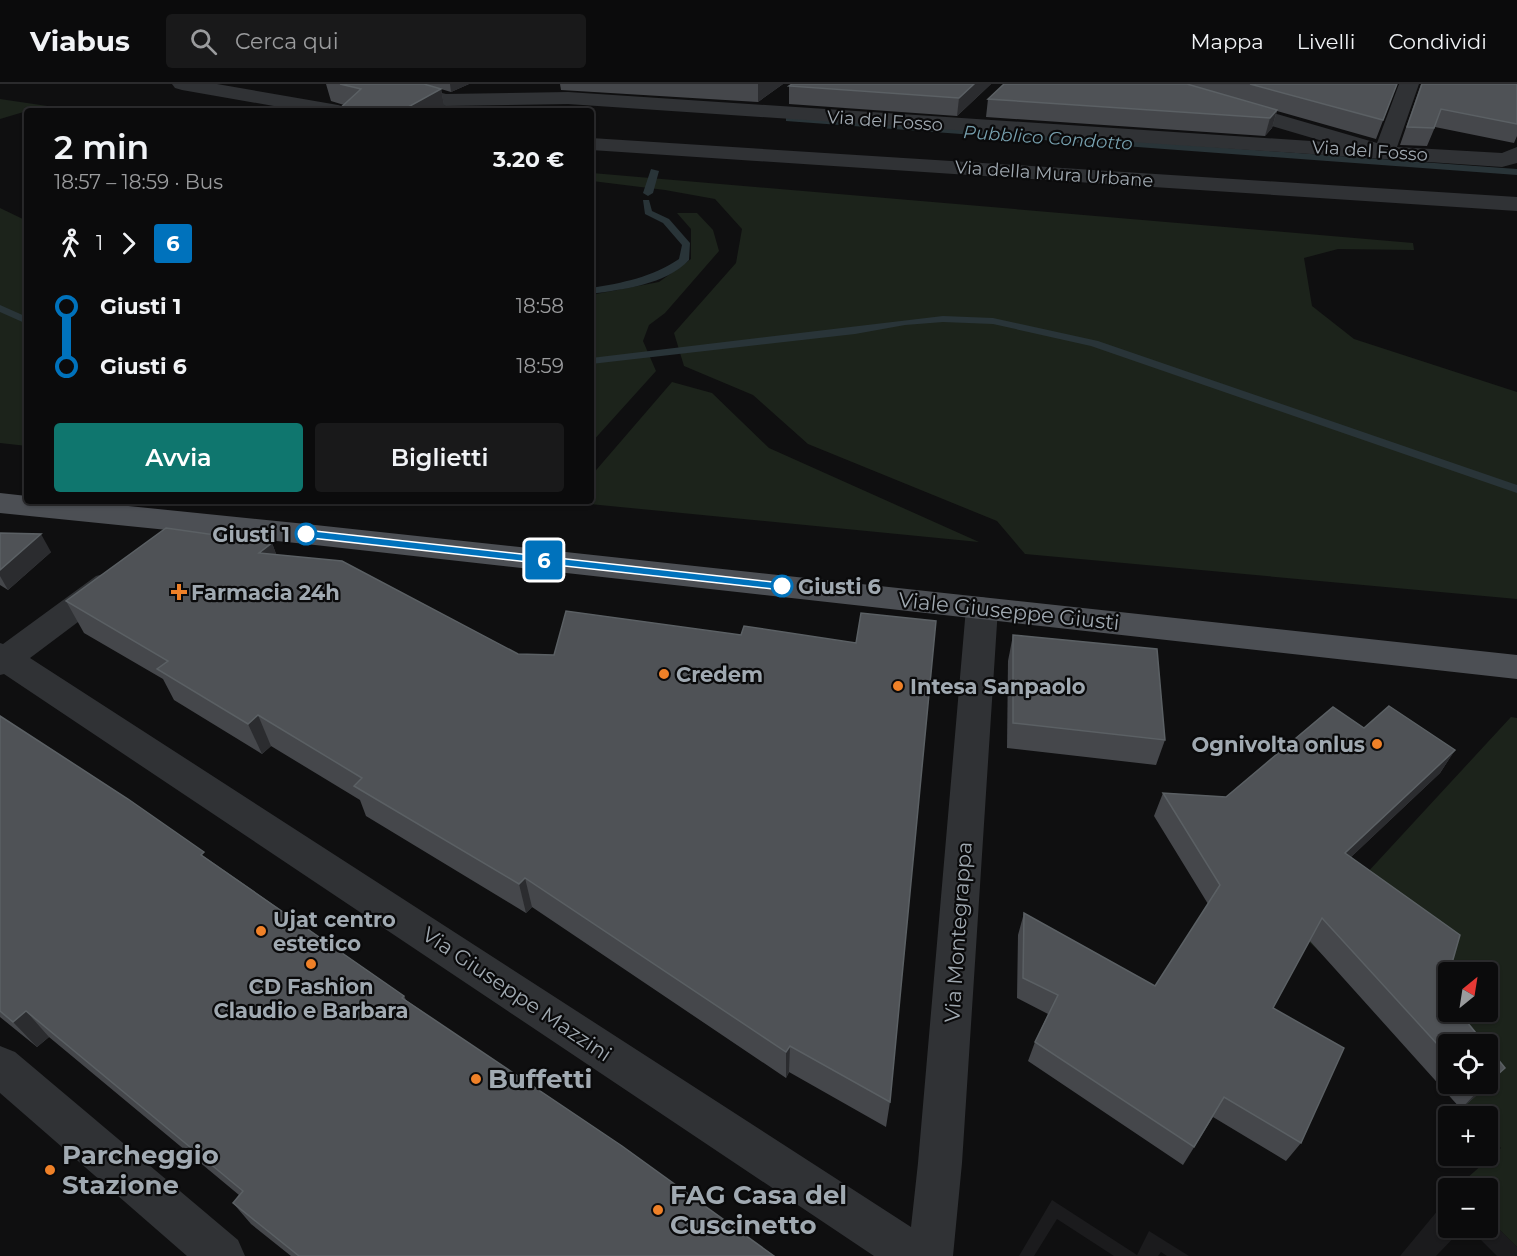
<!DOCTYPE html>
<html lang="it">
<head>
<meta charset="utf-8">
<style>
  body { margin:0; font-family:Montserrat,sans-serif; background:#19191a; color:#f1f3f6; height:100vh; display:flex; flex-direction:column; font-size:22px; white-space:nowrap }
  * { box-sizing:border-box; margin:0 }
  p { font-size:20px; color:#9a9b9d }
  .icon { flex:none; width:33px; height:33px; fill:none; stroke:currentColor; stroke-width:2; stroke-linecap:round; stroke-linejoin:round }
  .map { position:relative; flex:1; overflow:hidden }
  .sheet { position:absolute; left:24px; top:24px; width:570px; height:396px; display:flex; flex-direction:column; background:#0b0b0c; border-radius:6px; box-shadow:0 2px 4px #0004,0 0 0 2px #2b2b2d }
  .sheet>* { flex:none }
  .badge { padding:0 12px; border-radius:4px; font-size:21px; line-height:39px }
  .needle { width:39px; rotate:30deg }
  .tools { position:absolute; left:1438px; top:878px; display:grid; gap:12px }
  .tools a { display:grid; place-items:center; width:60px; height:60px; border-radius:6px; background:#0b0b0c; box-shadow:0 2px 4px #0004,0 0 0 2px #2b2b2d; font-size:30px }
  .map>.badge { position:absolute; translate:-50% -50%; box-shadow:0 0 0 3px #fff }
  .legs { display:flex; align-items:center; gap:9px; height:66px; padding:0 30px; font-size:20px }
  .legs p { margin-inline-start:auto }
  .overview { display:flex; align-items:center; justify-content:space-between; height:102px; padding:0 30px }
  h1 { font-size:33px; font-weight:600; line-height:45px }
  .action { display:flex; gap:12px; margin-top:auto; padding:12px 30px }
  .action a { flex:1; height:69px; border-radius:6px; background:#0f766e; color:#fff; font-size:24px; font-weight:600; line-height:69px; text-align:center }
  .action a+a { background:#19191a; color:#f1f3f6 }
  ul { padding:0 30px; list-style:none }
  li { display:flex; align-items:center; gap:21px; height:60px; font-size:22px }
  li i { display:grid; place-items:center; width:9px; height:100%; margin:0 8px; background:currentColor }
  li i::after { content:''; width:15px; height:15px; margin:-8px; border:4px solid; border-radius:50%; background:#0b0b0c }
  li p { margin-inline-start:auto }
  li:first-child i { background:linear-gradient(#0000 50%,currentColor 0) }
  li:last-child i { background:linear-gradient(currentColor 50%,#0000 0) }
  header { display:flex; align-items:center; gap:36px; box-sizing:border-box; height:84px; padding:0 30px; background:#0b0b0c; border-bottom:2px solid #2b2b2d }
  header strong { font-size:28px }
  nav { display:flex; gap:33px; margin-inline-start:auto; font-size:21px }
  .search { width:420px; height:54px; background:#19191a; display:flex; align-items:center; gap:15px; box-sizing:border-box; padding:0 21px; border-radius:6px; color:#9a9b9d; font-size:22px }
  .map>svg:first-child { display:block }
  .built { fill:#1b1b1d }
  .green { fill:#1c231b; fill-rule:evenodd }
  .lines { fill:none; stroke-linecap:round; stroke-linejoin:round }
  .stream { fill:#293438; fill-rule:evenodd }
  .minor { fill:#303235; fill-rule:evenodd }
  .major { fill:#4c4f54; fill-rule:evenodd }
  .wall { fill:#45474b }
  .shaded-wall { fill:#2b2c2f }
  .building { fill:#4f5256; stroke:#5b6064; stroke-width:1.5 }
  .line-1 { fill:#0072bc; stroke:#fff; stroke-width:1.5 }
  .stop-1-dot { fill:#fff; stroke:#0072bc; stroke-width:3 }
  .poi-dot { fill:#ef8128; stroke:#0a0a0b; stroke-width:2 }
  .labels { text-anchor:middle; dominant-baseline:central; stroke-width:4.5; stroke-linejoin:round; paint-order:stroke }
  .far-street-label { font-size:18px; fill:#a0a9b1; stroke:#0a0a0b }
  .far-water-label { font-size:18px; font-style:italic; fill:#769fad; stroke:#0a0a0b }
  .stop-label { font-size:21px; font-weight:bold; fill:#a0a9b1; stroke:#0a0a0b; text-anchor:end }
  .poi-label { font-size:21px; font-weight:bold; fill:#a0a9b1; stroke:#0a0a0b; text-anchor:start }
  .street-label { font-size:21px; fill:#a0a9b1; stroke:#0a0a0b }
  .near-poi-label { font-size:26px; font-weight:bold; fill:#a0a9b1; stroke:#0a0a0b; text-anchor:start }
</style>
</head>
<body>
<header>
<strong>Viabus</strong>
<div class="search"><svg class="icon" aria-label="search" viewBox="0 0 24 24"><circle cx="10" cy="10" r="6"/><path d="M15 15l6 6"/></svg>Cerca qui</div>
<nav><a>Mappa</a><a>Livelli</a><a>Condividi</a></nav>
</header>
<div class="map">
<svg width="1517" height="1172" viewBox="0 0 1517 1172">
  <rect width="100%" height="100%" fill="#0f0f10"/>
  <g class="built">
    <polygon points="1449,1113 1449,1143 1464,1143 1436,1172 1400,1172"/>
    <polygon points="1052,1116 1137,1171 1149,1147 1189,1172 1167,1172 1161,1168 1158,1172 1114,1172 1057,1135 1034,1172 1019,1172"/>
    <polygon points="1488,1134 1517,1163 1517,1172 1497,1172 1468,1143 1488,1143"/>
  </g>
  <g class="green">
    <polygon points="0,15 81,27 27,27 0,35"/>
    <polygon points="592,89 1413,159 1414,166 1338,165 1304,174 1312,222 1354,255 1517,308 1517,515 1025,470 997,437 808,360 753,311 684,282 674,249 736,179 742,145 715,115 665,106 592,97"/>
    <polygon points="0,124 27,137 27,362 0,359"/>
    <polygon points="677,129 697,129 713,146 719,167 665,229 649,241 643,257 656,287 591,359 591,211 659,198 691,175 691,145"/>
    <polygon points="672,298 712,309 769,364 979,458 569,418 591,417 591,392"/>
    <path d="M 1511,633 L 1517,634 L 1517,1163 L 1488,1134 L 1488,1104 L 1457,1103 L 1501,1064 L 1488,1051 L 1488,1032 L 1468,1032 L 1461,1025 L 1488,999 L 1488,960 L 1450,960 L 1326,874 L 1306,855 ZM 1449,888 L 1488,888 L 1488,927 L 1449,927 Z"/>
  </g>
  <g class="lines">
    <g class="stream">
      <polygon points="789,32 1517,85 1517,91 786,37 786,33"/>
      <polygon points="651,85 659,87 653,109 648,112 643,109"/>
      <path d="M 643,116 L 649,116 L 652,127 L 669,135 L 690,159 L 689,176 C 665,201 624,205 591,210 L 591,204 C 623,199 652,193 679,175 L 682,161 L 663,139 L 645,130 Z"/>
      <polygon points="0,221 27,233 27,240 0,228"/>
      <polygon points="943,232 993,234 1098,257 1517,401 1517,409 1091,262 993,240 943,238 905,241 855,250 591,280 591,274"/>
    </g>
    <g class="minor">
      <polygon points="172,0 217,0 338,21 345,23 348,27 302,27 182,6 175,4"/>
      <polygon points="377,0 407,0 446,10 568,8 1326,58 1144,4 1141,0 1173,0 1377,59 1399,0 1419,0 1397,63 1502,69 1517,63 1517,79 1502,83 568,20 446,22 419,17 380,4"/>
      <polygon points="591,54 1517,113 1517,127 591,66"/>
      <polygon points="107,489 118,492 123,500 118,508 30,574 911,1143 918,1079 966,524 971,516 982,513 993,516 998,524 962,1079 953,1172 874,1172 4,590 0,591 0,559 3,560 96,492"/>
      <polygon points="0,962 15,968 238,1156 245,1172 187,1172 0,1009"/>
    </g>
    <polygon class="major" points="0,409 27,412 27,417 79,417 306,440 1517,571 1517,595 306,460 0,429"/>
  </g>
  <g class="wall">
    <polygon points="326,0 469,0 451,8 441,5 445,26 344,21 331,17"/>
    <polygon points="560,0 783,0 758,18 561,6"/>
    <polygon points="792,0 991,0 957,32 789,20 789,2"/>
    <polygon points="1004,0 1397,0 1376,55 1277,27 1272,44 1265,52 986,33 988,15"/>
    <polygon points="1421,0 1517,0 1517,52 1514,59 1435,43 1427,62 1400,61"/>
    <polygon points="0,449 51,468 8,506 0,501"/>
    <polygon points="272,459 276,470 890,1018 886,1043 789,988 786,994 532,823 526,829 366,732 360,716 271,662 262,670 174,616 163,595 84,549 66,517"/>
    <polygon points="1013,551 1165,656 1156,681 1007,664 1008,577"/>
    <polygon points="0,632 208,775 404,912 406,916 774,1172 291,1172 251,1140 233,1119 239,1111 49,953 37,963 0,933"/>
    <polygon points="1364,644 1455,666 1440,689 1351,773 1450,886 1449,999 1488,999 1486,1003 1461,1025 1309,856 1273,924 1301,1059 1286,1077 1213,1033 1183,1081 1028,977 1035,958 1048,930 1017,914 1018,851 1024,829 1155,902 1208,820 1154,732 1163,709 1226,713"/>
  </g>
  <g class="shaded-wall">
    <polygon points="450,0 469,0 451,8"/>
    <polygon points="758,0 783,0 758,18"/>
    <polygon points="974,0 991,0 957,32 959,14"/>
    <polygon points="441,5 445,26 443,27 401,27"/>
    <polygon points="1277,26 1272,44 1265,52 1270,34"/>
    <polygon points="41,450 51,468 8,506 0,492 0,486"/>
    <polygon points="272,459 284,491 259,469"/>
    <polygon points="258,631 271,662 262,670 248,640"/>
    <polygon points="1455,666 1440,689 1332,791 1345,769"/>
    <polygon points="525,794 532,823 526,829 519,800"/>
    <polygon points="26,927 49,953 37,963 13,938"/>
    <polygon points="790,962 789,988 786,994 786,968"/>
    <polygon points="1505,984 1486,1003 1461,1025 1479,1006"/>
  </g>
  <g class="building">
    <polygon points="340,0 424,0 441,5 401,27 337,27 361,5"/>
    <polygon points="792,0 974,0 959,14 789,2"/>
    <polygon points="1004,0 1187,0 1277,26 1270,34 988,15"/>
    <polygon points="1250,0 1397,0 1383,36"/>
    <polygon points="1422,0 1517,0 1517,40 1441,25 1434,44 1407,43"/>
    <polygon points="166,444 272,459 259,469 342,477 518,570 554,571 566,527 741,551 744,542 856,559 861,529 936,537 890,1018 790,962 786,968 525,794 519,800 354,702 362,694 258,631 248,640 157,585 168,577 66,517"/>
    <polygon points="0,449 41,450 0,486"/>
    <polygon points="1013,551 1157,565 1165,656 1013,639"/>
    <polygon points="1389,622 1455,666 1345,769 1460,851 1450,886 1450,888 1449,888 1449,927 1463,927 1467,938 1485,960 1449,960 1449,973 1322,834 1273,924 1344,964 1301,1059 1224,1013 1194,1063 1035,958 1058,911 1023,894 1024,829 1155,902 1220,801 1163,709 1226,713 1333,623 1364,644"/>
    <polygon points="0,632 128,715 204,768 201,771 404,912 402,914 622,1062 774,1172 299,1172 233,1119 243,1107 26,927 13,938 0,927"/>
    <polygon points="1488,963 1505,984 1488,999"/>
    <polygon points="1473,999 1488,999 1479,1006"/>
  </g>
  <polygon class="line-1" points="306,446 782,499 788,502 782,506 302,453 301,450"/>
  <g class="stop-1-dot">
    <circle cx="306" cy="450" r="10"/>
    <circle cx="782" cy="502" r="10"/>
  </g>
  <g class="poi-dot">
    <path d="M176 499h6v6h6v6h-6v6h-6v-6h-6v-6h6z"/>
    <circle cx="664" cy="590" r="6"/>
    <circle cx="898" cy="602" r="6"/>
    <circle cx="1377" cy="660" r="6"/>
    <circle cx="261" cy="847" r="6"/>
    <circle cx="311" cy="880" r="6"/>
    <circle cx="476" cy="995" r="6"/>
    <circle cx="50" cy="1086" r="6"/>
    <circle cx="658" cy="1126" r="6"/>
  </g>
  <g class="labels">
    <g class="far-street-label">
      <text transform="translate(885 37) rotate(4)">Via del Fosso</text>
      <text transform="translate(1370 67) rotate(4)">Via del Fosso</text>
      <text transform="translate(1054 90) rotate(4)">Via della Mura Urbane</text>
    </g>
    <g class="far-water-label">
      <text transform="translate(1048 54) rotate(4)">Pubblico Condotto</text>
    </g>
    <g class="stop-label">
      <text x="290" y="450">Giusti 1</text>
      <text x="798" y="502" text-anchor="start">Giusti 6</text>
    </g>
    <g class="poi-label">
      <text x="191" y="508">Farmacia 24h</text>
      <text x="676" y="590">Credem</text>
      <text x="910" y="602">Intesa Sanpaolo</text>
      <text x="1365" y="660" text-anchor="end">Ognivolta onlus</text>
      <text x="273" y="835">Ujat centro<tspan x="273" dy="24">estetico</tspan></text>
      <text x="311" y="902" text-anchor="middle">CD Fashion<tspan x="311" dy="24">Claudio e Barbara</tspan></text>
    </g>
    <g class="street-label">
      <text transform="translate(1009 527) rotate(6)">Viale Giuseppe Giusti</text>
      <text transform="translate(958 848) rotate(-86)">Via Montegrappa</text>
      <text transform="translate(517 910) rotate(34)">Via Giuseppe Mazzini</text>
    </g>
    <g class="near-poi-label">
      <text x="488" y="995">Buffetti</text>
      <text x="62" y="1071">Parcheggio<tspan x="62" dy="30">Stazione</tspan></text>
      <text x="670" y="1111">FAG Casa del<tspan x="670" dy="30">Cuscinetto</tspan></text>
    </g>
  </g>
</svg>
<div class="tools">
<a><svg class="needle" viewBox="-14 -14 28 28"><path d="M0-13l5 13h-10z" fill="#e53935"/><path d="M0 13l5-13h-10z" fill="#9a9b9d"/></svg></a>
<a><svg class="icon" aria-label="locate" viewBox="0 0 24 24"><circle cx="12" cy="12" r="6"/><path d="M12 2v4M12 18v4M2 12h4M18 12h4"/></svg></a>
<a>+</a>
<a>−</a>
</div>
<b class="badge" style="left:544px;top:476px;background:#0072bc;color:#fff">6</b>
<section class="sheet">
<div class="overview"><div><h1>2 min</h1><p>18:57 – 18:59 · Bus</p></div><b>3.20 €</b></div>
<div class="legs"><svg class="icon" aria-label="walk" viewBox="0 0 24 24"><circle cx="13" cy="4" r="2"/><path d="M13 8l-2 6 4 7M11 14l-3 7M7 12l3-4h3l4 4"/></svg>1<svg class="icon" aria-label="forward" viewBox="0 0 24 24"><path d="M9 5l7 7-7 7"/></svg><b class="badge" style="background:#0072bc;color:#fff">6</b></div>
<ul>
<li><i style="color:#0072bc"></i><b>Giusti 1</b><p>18:58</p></li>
<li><i style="color:#0072bc"></i><b>Giusti 6</b><p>18:59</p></li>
</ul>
<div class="action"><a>Avvia</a><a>Biglietti</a></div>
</section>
</div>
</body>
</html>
